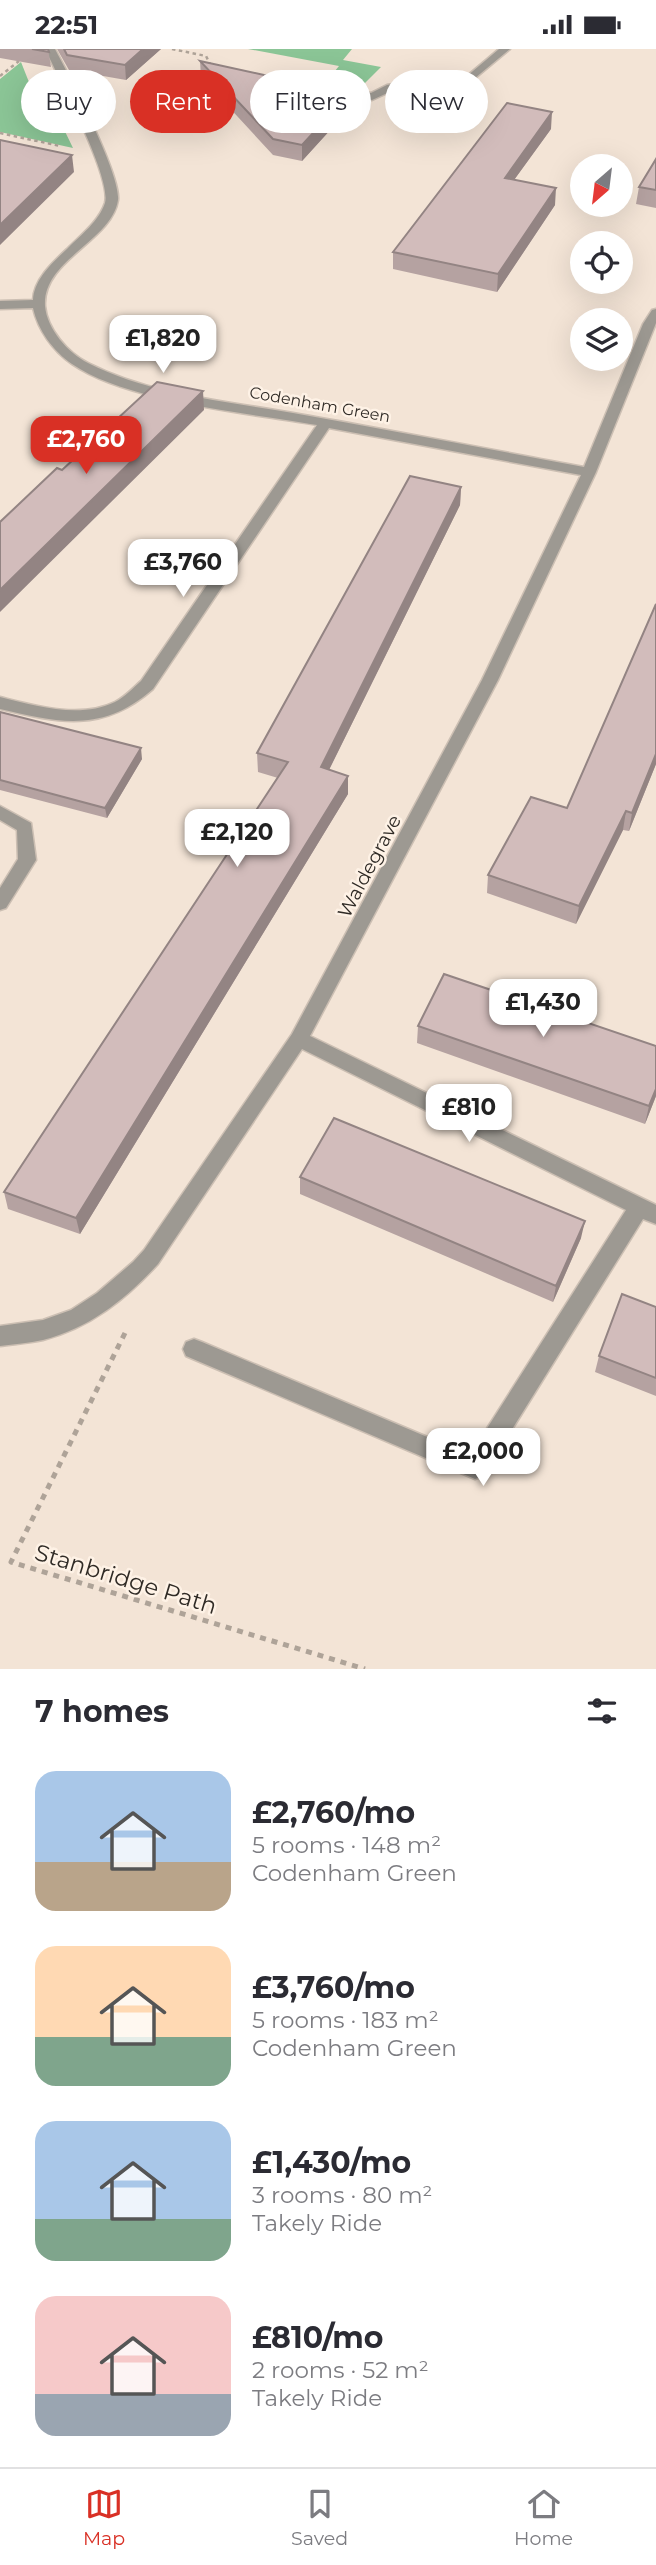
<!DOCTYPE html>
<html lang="en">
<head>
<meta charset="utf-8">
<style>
  :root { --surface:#fff; --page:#f2f2f3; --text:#2b2b33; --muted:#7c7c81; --line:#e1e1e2; --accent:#d93025 }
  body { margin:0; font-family:Montserrat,sans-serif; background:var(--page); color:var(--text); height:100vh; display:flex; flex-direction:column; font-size:26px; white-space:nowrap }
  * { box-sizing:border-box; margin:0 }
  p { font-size:23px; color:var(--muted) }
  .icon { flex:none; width:38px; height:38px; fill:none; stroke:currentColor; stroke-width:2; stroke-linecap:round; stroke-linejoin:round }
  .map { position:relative; height:1620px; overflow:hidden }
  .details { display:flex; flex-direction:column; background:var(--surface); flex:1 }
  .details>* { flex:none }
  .banner { position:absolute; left:21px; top:21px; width:614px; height:63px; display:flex; gap:14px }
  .needle { width:46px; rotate:208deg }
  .buttons { position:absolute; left:570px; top:105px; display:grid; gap:14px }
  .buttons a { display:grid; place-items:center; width:63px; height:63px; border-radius:50%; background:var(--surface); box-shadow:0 7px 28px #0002; font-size:35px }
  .price { position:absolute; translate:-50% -60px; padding:0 16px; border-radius:14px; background:#fff; color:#222; font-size:23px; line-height:46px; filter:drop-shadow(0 2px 4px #0008) }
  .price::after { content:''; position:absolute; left:50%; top:42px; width:21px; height:16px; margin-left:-10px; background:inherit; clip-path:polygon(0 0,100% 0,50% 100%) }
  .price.current { background:var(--accent); color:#fff }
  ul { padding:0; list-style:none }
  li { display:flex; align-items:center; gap:21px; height:175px; padding:0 35px }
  li span { display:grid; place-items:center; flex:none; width:196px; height:140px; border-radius:21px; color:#555 }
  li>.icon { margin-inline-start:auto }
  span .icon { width:84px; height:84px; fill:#fffc; stroke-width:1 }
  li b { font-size:30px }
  h2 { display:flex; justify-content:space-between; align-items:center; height:84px; padding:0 35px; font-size:30px }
  .tag { padding:0 24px; border-radius:32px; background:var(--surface); box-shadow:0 7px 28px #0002; font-size:24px; line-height:63px }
  .tag.current { background:var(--accent); color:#fff }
  .status { display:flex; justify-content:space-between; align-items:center; height:49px; padding:0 35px; background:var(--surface); direction:ltr }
  .status svg { height:19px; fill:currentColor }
  .dock { display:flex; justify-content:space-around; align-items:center; height:98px; border-top:2px solid var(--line); background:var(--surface); font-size:19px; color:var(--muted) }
  .dock a { display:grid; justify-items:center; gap:4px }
  .dock .current { color:var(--accent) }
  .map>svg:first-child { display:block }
  .green { fill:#8bc596 }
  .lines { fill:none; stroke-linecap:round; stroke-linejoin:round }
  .street-casing { stroke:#ccbfb3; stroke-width:3 }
  .path-far1 { stroke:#aea398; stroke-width:2.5; stroke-dasharray:3.5 3.5; stroke-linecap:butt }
  .path { stroke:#aea398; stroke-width:5; stroke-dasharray:6 6; stroke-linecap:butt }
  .street { fill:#9d9992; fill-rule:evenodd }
  .wall { fill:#b5a2a1 }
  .shaded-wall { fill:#938483 }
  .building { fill:#d2bcbb; stroke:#938483; stroke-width:2 }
  .labels { text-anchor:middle; stroke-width:5; stroke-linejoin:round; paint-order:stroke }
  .far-street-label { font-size:16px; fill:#302b26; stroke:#fef2e6 }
  .street-label { font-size:19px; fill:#302b26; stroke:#fef2e6 }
  .near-street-label { font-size:23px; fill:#302b26; stroke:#fef2e6 }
</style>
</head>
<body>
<div class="status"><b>22:51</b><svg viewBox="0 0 49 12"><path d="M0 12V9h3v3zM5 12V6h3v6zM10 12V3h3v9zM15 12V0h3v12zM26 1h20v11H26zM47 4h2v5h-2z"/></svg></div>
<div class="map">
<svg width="656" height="1620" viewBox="0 0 656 1620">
  <rect width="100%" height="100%" fill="#f3e4d6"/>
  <!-- green -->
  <path class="green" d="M 248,0 L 352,0 L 343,11 L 381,18 L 364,35 L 330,28 L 339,17 Z
    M 21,13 L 40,61 L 56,64 L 73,99 L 0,83 L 0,30 Z"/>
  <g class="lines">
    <defs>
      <path id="street" d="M 45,0 L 55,0 C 69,27 121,125 118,151 C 112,192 42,211 45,257 C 47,280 68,304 88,314 C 151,346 225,352 293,364 C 390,381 487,400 584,418 L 643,275 L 652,261 L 656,260 L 656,274 L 596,423 L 498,631 L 310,987 L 656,1156 L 656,1175 L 643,1170 L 483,1427 L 475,1430 L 186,1307 L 183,1300 L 186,1293 L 194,1290 L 202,1293 L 470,1406 L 626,1161 L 302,1000 L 158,1215 C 126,1250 90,1279 43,1291 C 29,1294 14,1295 0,1297 L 0,1277 L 43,1271 L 71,1261 L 97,1244 L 133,1213 L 144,1201 L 292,985 L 482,631 L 581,426 L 329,379 L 153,640 C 103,684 59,674 0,660 L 0,648 C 36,657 80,670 115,653 C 125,648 133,639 141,632 L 317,376 C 249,364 127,353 72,315 C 53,302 38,281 33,259 L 0,260 L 0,252 L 33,251 C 34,230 53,213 68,199 C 81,186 99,172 105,154 C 112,129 58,27 45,0 Z
        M 499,0 L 510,0 L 463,39 L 441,42 L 413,38 L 394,41 L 372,51 L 324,40 L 329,37 L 371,44 L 387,36 L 413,32 L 441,36 L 460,33 Z
        M 0,757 L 31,774 L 36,811 L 6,859 L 0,861 L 0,839 L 18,810 L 17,781 L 0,771 Z"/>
    </defs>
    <!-- street casing -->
    <use href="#street" class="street-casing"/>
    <!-- path-far1 -->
    <path class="path-far1" d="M 172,0 L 206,7 L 211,17
      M 0,27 L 19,12
      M 0,84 L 60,97"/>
    <!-- path -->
    <path class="path" d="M 125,1284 L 11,1513 L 365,1620"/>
    <!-- street -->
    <use href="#street" class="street"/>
  </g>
  <!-- wall -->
  <path class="wall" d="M 0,0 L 48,0 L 51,18 L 0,9 Z
    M 57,0 L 161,0 L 126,31 L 69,21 Z
    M 200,12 L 264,26 L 352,42 L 352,57 L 302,112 L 273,106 L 201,28 Z
    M 551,80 L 514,131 L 555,156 L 497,243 L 393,220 L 393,203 Z
    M 656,110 L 656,159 L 636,155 L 639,138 Z
    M 461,438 L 460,456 L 329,721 L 348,745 L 80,1185 L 8,1160 L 4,1143 L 278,729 L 258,723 L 257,704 Z
    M 656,555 L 656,715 L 629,782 L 623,781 L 576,875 L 487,844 L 488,826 L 567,759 Z
    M 0,663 L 142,710 L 107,769 L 0,741 Z
    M 418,977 L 656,997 L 656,1047 L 645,1075 L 417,994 Z
    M 300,1128 L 581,1189 L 553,1253 L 300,1145 Z
    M 656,1258 L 656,1347 L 595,1323 L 599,1307 Z"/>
  <!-- shaded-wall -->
  <path class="shaded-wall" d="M 143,0 L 161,0 L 126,31 L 125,16 Z
    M 352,42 L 352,57 L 302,112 L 302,96 Z
    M 552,63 L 551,80 L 503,146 L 505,129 Z
    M 72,106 L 74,123 L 0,196 L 0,176 Z
    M 556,139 L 555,156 L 497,243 L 498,225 Z
    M 203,342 L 204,361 L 0,563 L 0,541 Z
    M 461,438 L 460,456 L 321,737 L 321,718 Z
    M 141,699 L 142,710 L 107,769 L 105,759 Z
    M 656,705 L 656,715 L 629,782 L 632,764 Z
    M 348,727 L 348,745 L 80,1185 L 76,1169 Z
    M 626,762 L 623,781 L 576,875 L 579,857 Z
    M 656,1040 L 656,1047 L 645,1075 L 649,1057 Z
    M 585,1172 L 581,1189 L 553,1253 L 556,1237 Z"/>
  <!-- building -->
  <path class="building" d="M 32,0 L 48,0 L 49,3 Z
    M 64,0 L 143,0 L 125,16 L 67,6 Z
    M 200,12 L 264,26 L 352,42 L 302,96 L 273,90 Z
    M 507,54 L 552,63 L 505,129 L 556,139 L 498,225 L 393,203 Z
    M 0,91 L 72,106 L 0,176 Z
    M 656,110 L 656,141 L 639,138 Z
    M 157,333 L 203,342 L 0,541 L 0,473 L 57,419 L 62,421 Z
    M 410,427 L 461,438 L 321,718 L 348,727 L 76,1169 L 4,1143 L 288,713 L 257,704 Z
    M 656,555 L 656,705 L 632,764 L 626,762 L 579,857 L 488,826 L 531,748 L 567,759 Z
    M 0,663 L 141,699 L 105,759 L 0,731 Z
    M 444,925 L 656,997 L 656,1040 L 649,1057 L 418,977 Z
    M 334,1069 L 585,1172 L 556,1237 L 300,1128 Z
    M 622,1245 L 656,1258 L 656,1329 L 599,1307 Z"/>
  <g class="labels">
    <!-- far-street labels -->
    <g class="far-street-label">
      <text transform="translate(320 355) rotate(10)" y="6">Codenham Green</text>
    </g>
    <!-- street labels -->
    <g class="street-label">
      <text transform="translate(369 817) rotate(-62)" y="7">Waldegrave</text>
    </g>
    <!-- near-street labels -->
    <g class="near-street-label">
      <text transform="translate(126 1530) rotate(17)" y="8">Stanbridge Path</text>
    </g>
  </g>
</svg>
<div class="buttons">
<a><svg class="needle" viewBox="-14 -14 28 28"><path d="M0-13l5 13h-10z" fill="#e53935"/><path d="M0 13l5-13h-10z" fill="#7c7c81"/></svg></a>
<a><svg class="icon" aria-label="locate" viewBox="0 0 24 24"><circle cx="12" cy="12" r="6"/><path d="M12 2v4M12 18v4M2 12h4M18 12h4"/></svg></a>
<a><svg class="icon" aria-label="layers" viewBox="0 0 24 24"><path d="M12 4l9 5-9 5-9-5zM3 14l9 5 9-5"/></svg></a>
</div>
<b class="price" style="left:163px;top:326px">£1,820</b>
<b class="price current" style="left:86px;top:427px">£2,760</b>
<b class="price" style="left:183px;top:550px">£3,760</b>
<b class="price" style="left:237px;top:820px">£2,120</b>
<b class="price" style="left:543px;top:990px">£1,430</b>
<b class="price" style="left:469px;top:1095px">£810</b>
<b class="price" style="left:483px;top:1439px">£2,000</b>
<div class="banner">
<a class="tag">Buy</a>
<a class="tag current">Rent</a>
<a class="tag">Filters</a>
<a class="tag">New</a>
</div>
</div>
<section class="details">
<h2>7 homes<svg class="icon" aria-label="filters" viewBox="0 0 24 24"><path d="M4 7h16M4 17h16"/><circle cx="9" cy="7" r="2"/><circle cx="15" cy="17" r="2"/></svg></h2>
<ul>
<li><span style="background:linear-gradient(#a9c7e8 65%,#b9a48a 0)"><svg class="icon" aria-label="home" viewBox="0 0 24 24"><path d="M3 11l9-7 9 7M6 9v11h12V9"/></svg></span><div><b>£2,760/mo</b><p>5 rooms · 148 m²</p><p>Codenham Green</p></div></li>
<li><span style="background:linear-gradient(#ffd9b3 65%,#7fa58c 0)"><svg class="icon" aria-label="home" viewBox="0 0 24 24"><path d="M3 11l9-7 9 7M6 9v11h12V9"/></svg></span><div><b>£3,760/mo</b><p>5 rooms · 183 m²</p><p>Codenham Green</p></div></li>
<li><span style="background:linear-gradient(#a9c7e8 70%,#7fa58c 0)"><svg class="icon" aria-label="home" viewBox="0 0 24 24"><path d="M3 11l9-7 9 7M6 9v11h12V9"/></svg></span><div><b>£1,430/mo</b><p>3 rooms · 80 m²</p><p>Takely Ride</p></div></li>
<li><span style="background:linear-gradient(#f6c9c9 70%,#9aa5b1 0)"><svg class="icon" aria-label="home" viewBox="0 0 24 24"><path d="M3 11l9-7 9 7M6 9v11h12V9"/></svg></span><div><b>£810/mo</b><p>2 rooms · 52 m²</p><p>Takely Ride</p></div></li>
</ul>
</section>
<nav class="dock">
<a class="current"><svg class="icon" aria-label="map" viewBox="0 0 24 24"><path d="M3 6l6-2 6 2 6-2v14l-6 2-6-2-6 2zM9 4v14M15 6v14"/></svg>Map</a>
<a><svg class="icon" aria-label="saved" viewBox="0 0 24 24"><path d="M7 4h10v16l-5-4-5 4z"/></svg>Saved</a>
<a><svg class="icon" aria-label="home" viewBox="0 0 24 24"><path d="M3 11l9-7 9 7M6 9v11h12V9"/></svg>Home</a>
</nav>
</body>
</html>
